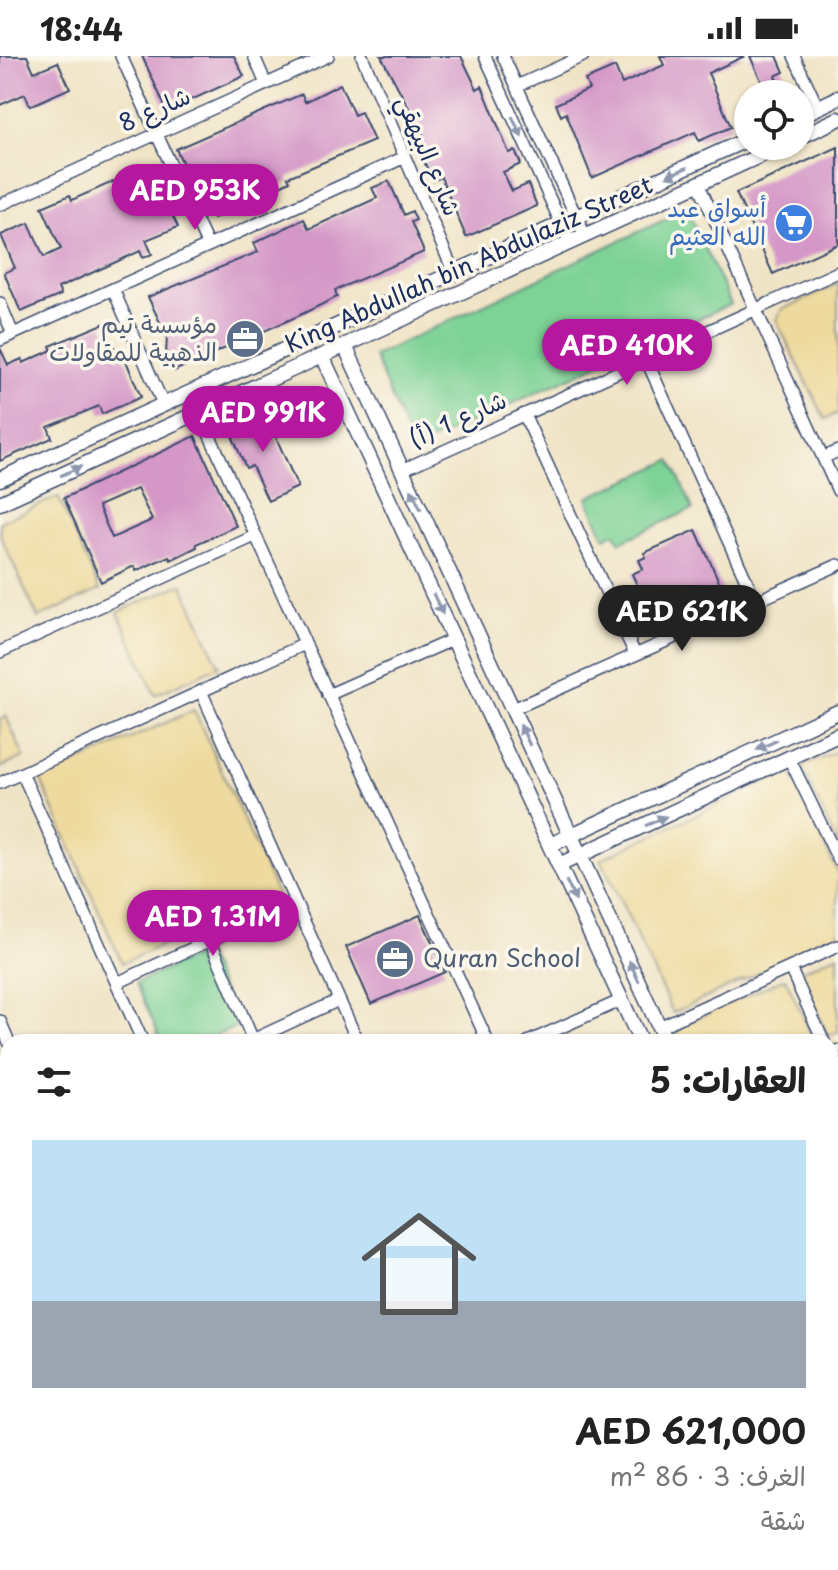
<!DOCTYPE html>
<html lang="ar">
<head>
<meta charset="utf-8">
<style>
  :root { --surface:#fff; --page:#f2f2f2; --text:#222; --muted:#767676; --line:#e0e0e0; --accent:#b5179e }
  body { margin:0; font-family:"Playpen Sans","Playpen Sans Arabic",sans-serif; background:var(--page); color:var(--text); direction:rtl; height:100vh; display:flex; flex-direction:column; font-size:30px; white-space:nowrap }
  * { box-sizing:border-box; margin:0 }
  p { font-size:26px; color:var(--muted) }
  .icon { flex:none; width:44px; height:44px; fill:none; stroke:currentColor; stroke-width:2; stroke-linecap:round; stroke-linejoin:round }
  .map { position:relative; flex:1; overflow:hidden; direction:ltr }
  .side { position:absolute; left:0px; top:978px; width:838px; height:536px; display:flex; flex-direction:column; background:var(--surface); border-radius:24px 24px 0 0; box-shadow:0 2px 6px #0004; direction:rtl }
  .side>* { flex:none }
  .buttons { position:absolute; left:734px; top:24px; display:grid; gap:16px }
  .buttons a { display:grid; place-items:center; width:80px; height:80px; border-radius:50%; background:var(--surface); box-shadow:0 2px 6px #0004; font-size:40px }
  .price { position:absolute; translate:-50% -68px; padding:0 18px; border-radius:28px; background:var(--accent); color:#fff; font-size:26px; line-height:52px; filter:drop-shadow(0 2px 4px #0008) }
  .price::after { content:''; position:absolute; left:50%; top:48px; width:24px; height:18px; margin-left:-12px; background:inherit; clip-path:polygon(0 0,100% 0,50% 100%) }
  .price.current { background:#222; color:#fff }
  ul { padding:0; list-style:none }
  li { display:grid; align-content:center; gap:16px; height:424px; padding:0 32px }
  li+li { border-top:2px solid var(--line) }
  li span { display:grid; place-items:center; height:248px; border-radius:0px; color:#555 }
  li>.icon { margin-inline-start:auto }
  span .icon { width:144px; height:144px; fill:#fffc; stroke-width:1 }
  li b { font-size:34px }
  h2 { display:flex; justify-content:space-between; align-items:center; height:96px; padding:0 32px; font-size:34px }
  .status { display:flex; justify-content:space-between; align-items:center; height:56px; padding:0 40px; background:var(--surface); direction:ltr }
  .status svg { height:22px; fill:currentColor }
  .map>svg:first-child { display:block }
  .green { fill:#7dd295; stroke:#4c807a; stroke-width:2 }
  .sand { fill:#eeda9e; stroke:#84847e; stroke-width:2 }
  .building { fill:#d497c7; fill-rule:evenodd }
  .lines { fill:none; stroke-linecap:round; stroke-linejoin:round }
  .street-casing { stroke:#3b4a6e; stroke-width:14 }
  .secondary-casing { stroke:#3b4a6e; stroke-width:17 }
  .street { stroke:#fff; stroke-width:11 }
  .secondary { stroke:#fff; stroke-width:14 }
  .oneway { fill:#8d97ae }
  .labels { text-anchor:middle; stroke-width:7; stroke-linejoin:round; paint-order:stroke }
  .street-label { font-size:24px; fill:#1b2f5e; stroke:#fbf7ec }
  .shop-label { font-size:24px; fill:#366cbe; stroke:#fbf7ec; text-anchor:end }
  .service-label { font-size:24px; fill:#4e5e75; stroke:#fbf7ec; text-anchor:end }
</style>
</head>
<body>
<div class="status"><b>18:44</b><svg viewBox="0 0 49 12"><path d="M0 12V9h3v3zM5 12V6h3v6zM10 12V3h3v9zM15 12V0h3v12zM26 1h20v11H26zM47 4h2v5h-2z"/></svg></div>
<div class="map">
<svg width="838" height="1514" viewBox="0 0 838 1514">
  <rect width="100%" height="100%" fill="#fbf7ec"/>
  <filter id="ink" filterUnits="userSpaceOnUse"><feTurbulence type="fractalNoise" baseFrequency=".0125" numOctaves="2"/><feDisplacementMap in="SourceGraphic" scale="16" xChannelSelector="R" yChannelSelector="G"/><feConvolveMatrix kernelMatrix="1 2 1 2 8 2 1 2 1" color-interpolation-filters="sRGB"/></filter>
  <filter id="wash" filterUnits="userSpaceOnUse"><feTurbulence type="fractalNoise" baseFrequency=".006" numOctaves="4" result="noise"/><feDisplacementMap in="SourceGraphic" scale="32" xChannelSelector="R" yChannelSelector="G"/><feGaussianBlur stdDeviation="1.8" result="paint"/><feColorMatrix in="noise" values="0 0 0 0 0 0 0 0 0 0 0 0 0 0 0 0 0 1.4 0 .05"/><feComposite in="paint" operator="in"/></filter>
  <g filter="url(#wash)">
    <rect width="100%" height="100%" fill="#f0e4c6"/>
    <!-- green -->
    <path class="green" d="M 687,153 L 731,248 L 413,393 L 374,300 Z
      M 671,404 L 693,453 L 620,486 L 615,477 L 605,482 L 587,442 Z
      M 205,896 L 238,970 C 208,984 193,986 162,986 L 136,927 Z
      M 305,1506 L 402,1506 L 384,1514 L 308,1514 Z"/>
    <!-- sand -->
    <path class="sand" d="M 838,228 L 838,357 L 825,363 L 776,264 L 781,254 Z
      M 58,441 L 100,534 L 38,562 L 0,479 L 0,466 Z
      M 182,528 L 219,610 L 155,639 L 118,556 Z
      M 194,654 L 277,838 L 122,907 L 40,723 Z
      M 6,660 L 24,701 L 0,712 L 0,663 Z
      M 838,695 L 838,790 L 802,711 Z
      M 790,715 L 838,818 L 838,880 L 673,957 L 601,803 Z
      M 838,898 L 838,976 L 828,980 L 799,916 Z
      M 785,922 L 815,986 L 682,986 L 675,972 Z
      M 0,1098 L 8,1115 L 8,1260 L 0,1242 Z
      M 140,1506 L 235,1506 L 239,1514 L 125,1514 Z"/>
    <g id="blocks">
      <!-- building -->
      <path class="building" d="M 0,0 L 27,0 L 34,16 L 58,6 L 70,32 L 30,50 L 25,38 L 0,49 Z
        M 142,0 L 234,0 L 244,20 L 167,55 Z
        M 381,0 L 461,0 L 477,33 L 482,30 L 509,97 L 515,95 L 521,108 L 503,116 L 512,135 L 528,128 L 537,150 L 466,181 L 441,121 L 433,125 L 414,84 L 424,80 Z
        M 660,0 L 745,0 L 708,17 L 731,71 L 699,85 L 695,76 L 592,122 L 566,57 L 561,60 L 556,48 L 589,33 L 585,24 L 615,11 L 622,28 L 664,9 Z
        M 750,0 L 777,0 L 784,16 L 775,20 L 783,38 L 767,38 Z
        M 340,28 L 354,59 L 361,56 L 374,85 L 288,121 L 290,125 L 213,163 L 195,123 L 191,125 L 176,93 L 302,38 L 305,46 Z
        M 838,91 L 838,188 L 773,218 L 736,137 Z
        M 149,110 L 178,171 L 146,184 L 152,198 L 143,202 L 140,195 L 105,211 L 58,232 L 61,239 L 21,256 L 4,217 L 15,212 L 1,179 L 29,167 L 44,201 L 61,193 L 42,151 L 70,139 L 72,144 Z
        M 389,125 L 404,159 L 412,155 L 416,164 L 411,166 L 424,196 L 335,234 L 337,241 L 298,260 L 174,315 L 166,298 L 167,281 L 148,241 L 258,196 L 254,187 L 304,163 L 309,173 L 377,142 L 372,132 Z
        M 103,268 L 119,302 L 124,300 L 141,341 L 102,358 L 99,350 L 48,371 L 52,382 L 0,405 L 0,292 L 8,309 L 22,303 L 23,307 L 52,294 L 50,290 Z
        M 263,352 L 298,431 L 268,445 L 252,410 L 246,412 L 227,368 Z
        M 195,380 L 236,470 L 196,488 L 197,491 L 171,504 L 169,500 L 136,515 L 134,510 L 101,526 L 64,442 ZM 137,433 L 152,464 L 112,482 L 98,450 Z
        M 696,474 L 725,539 L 680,559 L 676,549 L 651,560 L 632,518 L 643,513 L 639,504 L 646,501 L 644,497 Z
        M 420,859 L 445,916 L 371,948 L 346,891 Z"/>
    </g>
  </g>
  <g filter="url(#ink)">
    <use href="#blocks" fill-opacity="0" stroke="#3b4a6e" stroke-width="2"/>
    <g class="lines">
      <defs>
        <path id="street" d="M 121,0 L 208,190
          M 254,0 L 266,28
          M 362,0 L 454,217
          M 485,0 L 570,187
          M 503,0 L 585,180
          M 794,0 L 818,52
          M 517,30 L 583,0
          M 699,129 L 838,435
          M 0,149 L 328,0
          M 113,233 L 163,348
          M 0,247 L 13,278
          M 0,284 L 405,101
          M 646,303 L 756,546
          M 199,356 L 488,986
          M 524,358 L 635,598
          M 823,402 L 838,395
          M 402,414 L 838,216
          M 0,596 L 255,480
          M 201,635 L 358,986
          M 328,639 L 454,583
          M 513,653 L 838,509
          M 790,704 L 838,803
          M 22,717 L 143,986
          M 0,727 L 305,588
          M 210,884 L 253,984
          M 790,912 L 824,986
          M 117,927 L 295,845
          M 0,965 L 9,986
          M 659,971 L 838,890
          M 248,986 L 339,944
          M 528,986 L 622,944
          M 830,1177 L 838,1173
          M 830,1318 L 838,1314
          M 830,1370 L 838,1388
          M 251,1506 L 254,1514
          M 478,1506 L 481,1514
          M 618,1506 L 622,1514
          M 764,1506 L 768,1514
          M 0,1508 L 8,1505
          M 420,1514 L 438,1506"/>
        <path id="secondary" d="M 800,60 L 838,42
          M 800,81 L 838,63
          M 345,290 L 666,986
          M 322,300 L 641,986
          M 0,423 L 748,83
          M 0,447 L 781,90
          M 550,789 L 838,656
          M 559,809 L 838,679
          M 830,999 L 838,996
          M 830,1024 L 838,1021
          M 0,1292 L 8,1310
          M 0,1351 L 8,1368
          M 71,1506 L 75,1514
          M 97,1506 L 101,1514"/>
      </defs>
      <!-- street casing -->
      <use href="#street" class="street-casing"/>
      <!-- secondary casing -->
      <use href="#secondary" class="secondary-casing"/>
      <!-- street -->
      <use href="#street" class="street"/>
      <!-- secondary -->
      <use href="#secondary" class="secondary"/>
    </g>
    <!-- one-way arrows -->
    <defs><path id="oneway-solid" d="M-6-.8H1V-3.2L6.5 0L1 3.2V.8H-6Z" transform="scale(2)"/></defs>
    <g class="oneway">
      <use href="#oneway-solid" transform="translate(517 71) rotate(65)"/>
      <use href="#oneway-solid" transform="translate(677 116) rotate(156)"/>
      <use href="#oneway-solid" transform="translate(71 415) rotate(-25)"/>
      <use href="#oneway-solid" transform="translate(416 443) rotate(-115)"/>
      <use href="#oneway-solid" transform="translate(438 548) rotate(65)"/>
      <use href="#oneway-solid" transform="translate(525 679) rotate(-115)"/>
      <use href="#oneway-solid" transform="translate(767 689) rotate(155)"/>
      <use href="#oneway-solid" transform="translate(656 765) rotate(-24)"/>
      <use href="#oneway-solid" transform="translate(571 835) rotate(65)"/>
      <use href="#oneway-solid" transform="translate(634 915) rotate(-115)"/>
    </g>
  </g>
  <!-- icons -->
  <defs>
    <symbol id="supermarket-disc" viewBox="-11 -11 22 22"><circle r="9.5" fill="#3f7fe0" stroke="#fbf7ec"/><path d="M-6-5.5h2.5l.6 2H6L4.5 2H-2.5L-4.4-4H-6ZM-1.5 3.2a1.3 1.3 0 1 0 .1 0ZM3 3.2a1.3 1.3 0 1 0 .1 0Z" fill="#fff"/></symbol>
    <symbol id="office-disc" viewBox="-11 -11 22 22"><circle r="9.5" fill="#5c6f8a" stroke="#fbf7ec"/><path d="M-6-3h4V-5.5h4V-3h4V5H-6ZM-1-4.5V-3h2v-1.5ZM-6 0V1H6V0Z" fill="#fff"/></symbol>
  </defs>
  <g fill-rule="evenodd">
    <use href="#supermarket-disc" x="772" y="145" width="44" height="44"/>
    <use href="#office-disc" x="223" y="261" width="44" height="44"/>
    <use href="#office-disc" x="373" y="881" width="44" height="44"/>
  </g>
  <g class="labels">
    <!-- street labels -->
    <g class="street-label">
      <text transform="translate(155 54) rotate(-24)" y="8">شارع 8</text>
      <text transform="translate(428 100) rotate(67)" y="8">شارع البيهقي</text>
      <text transform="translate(469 209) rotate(-24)" y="8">King Abdullah bin Abdulaziz Street</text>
      <text transform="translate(458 364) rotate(-24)" y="8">شارع 1 (أ)</text>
    </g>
    <!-- shop labels -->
    <g class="shop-label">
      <text x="766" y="161">أسواق عبد<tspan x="766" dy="28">الله العثيم</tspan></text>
    </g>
    <!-- service labels -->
    <g class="service-label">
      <text x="217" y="277">مؤسسة تيم<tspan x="217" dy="28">الذهبية للمقاولات</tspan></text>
      <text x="423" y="911" text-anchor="start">Quran School</text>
    </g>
  </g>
</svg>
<div class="buttons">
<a><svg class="icon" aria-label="locate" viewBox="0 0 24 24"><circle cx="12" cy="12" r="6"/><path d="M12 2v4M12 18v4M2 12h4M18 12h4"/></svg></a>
</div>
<b class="price" style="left:195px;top:176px">AED 953K</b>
<b class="price" style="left:627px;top:331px">AED 410K</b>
<b class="price" style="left:263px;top:398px">AED 991K</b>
<b class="price current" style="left:682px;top:597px">AED 621K</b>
<b class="price" style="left:213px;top:902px">AED 1.31M</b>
<section class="side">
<h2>العقارات: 5<svg class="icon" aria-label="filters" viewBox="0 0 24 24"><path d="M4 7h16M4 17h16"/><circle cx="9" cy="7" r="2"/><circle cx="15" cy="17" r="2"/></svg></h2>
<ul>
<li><span style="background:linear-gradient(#bfe0f5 65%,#9aa5b1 0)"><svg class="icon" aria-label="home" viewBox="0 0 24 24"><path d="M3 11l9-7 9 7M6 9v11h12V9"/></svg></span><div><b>AED 621,000</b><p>الغرف: 3 · 86 m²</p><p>شقة</p></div></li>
</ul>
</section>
</div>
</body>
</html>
